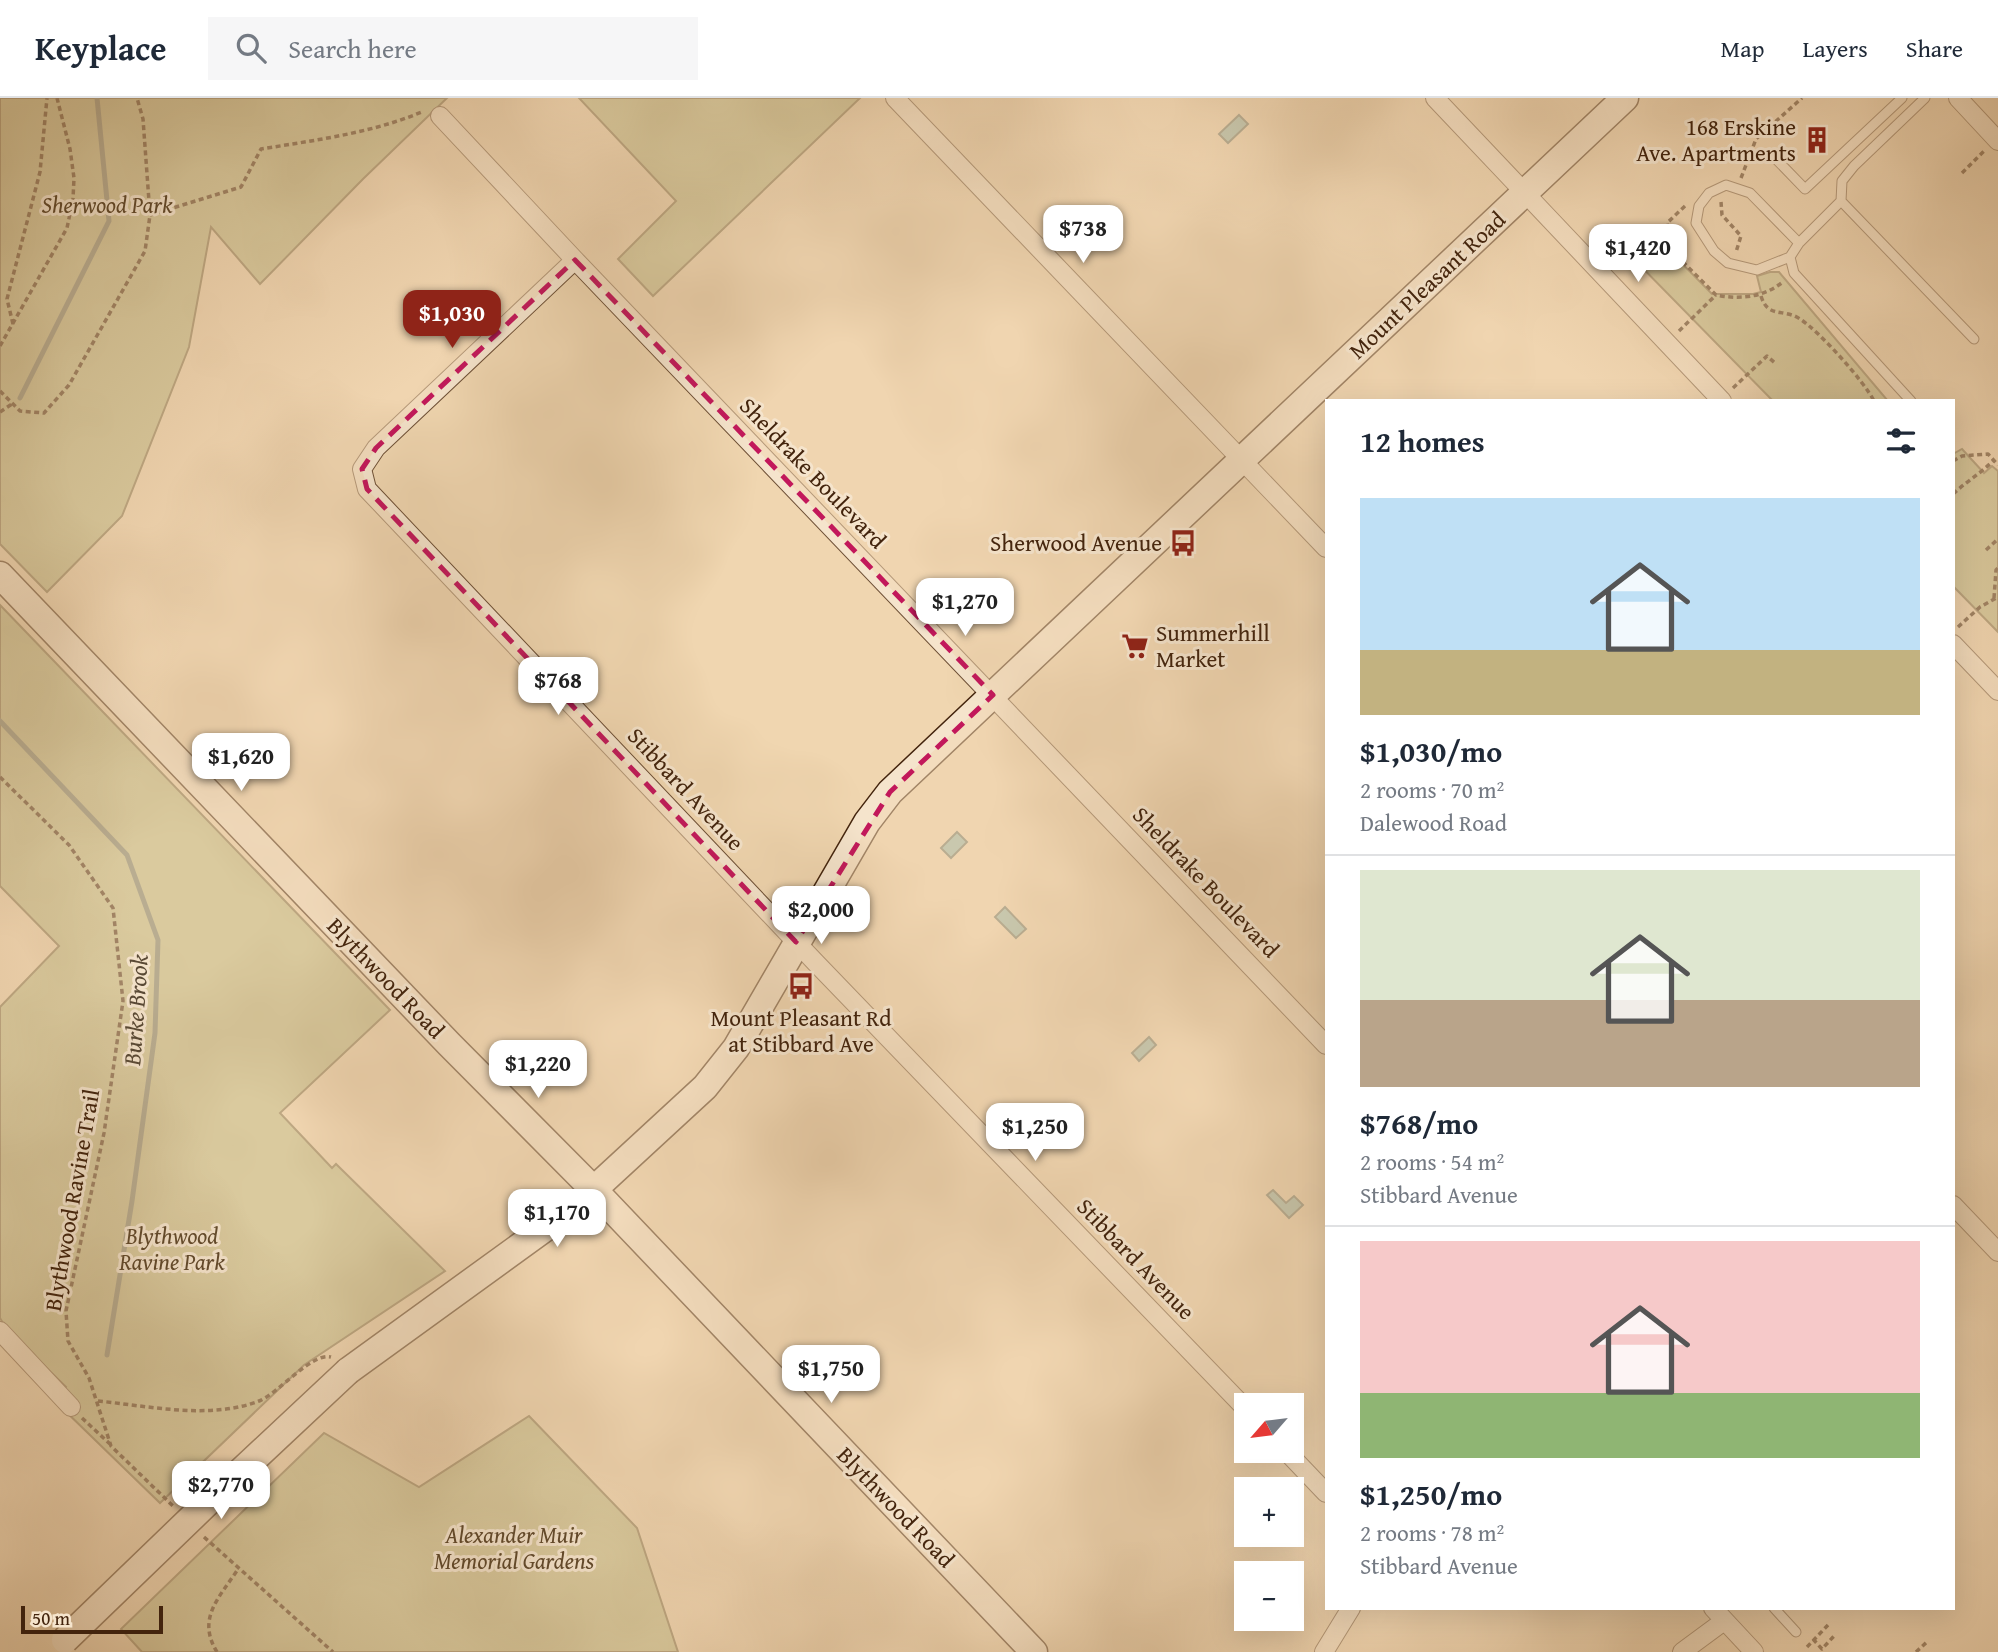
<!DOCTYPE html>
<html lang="en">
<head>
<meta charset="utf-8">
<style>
  :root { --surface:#fff; --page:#f6f6f7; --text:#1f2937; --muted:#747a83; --line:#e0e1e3; --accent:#8f2418 }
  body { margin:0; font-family:"Gentium Book Plus",serif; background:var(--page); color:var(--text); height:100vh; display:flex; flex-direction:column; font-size:26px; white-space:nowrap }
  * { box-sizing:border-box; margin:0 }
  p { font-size:23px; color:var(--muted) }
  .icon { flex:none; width:38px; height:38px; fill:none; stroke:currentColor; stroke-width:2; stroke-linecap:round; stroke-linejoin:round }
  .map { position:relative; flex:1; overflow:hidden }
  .details { position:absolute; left:1325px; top:301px; width:630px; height:1211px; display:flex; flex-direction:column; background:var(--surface); border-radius:0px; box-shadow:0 7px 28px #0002 }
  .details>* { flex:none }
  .needle { width:46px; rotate:242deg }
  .tools { position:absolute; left:1234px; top:1295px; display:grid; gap:14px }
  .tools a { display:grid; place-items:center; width:70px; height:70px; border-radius:0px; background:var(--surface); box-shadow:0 7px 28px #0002; font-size:35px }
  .scale { position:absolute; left:21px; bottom:18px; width:142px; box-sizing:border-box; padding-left:7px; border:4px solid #43240d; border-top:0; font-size:19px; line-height:24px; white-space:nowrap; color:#43240d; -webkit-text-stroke:5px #f5e4cc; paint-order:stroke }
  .price { position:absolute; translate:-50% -60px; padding:0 16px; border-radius:14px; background:#fff; color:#222; font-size:23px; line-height:46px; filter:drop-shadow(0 2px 4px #0008) }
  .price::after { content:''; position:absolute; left:50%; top:42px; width:21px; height:16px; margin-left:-10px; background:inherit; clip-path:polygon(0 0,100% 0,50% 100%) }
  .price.active { background:var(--accent); color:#fff }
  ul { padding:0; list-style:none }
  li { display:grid; align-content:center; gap:14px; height:371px; padding:0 35px }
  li+li { border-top:2px solid var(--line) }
  li span { display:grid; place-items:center; height:217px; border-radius:0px; color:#555 }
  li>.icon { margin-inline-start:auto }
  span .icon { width:126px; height:126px; fill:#fffc; stroke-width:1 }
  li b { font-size:30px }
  h2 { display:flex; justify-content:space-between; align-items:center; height:84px; padding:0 35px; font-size:30px }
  header { display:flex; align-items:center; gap:42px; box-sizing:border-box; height:98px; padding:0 35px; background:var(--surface); border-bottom:2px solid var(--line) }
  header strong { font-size:33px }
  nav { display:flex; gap:38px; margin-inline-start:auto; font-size:24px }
  .search { width:490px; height:63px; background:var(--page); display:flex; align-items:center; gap:18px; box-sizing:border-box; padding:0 24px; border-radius:0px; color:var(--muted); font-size:26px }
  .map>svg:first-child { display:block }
  .green { fill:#bebc88; stroke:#80704a; stroke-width:2 }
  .water { fill:#9ab9ac; stroke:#777d6c; stroke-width:2 }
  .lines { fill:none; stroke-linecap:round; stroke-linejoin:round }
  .stream { stroke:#777d6c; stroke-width:5 }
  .lane-casing { stroke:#6e5036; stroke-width:11 }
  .street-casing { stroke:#6e5036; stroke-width:20 }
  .secondary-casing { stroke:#43240d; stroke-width:29 }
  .path { stroke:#43240d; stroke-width:3.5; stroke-dasharray:5 3.5; stroke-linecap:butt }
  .lane { stroke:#f5e4cc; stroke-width:9 }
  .street { stroke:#f5e4cc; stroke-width:18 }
  .secondary { stroke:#f5e4cc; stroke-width:26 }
  .secondary-bridge-casing { stroke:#43240d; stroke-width:29; stroke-linecap:butt }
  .secondary-bridge { stroke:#f5e4cc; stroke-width:26 }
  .marked { fill:none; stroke:#c2185b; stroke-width:5; stroke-dasharray:14 9; stroke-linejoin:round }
  .labels { text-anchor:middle; stroke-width:6; stroke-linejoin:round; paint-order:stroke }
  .poi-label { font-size:23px; fill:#43240d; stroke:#f5e4cc; text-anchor:end }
  .park-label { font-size:23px; font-style:italic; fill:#624a2c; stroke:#f5e4cc }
  .street-label { font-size:23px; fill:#43240d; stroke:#f5e4cc }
  .water-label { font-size:24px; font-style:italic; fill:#594935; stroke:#f5e4cc }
</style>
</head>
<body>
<header>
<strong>Keyplace</strong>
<div class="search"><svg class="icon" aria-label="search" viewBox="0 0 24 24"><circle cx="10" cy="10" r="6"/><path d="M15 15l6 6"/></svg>Search here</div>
<nav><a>Map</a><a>Layers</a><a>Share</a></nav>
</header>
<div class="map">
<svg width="1998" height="1554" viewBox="0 0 1998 1554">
  <rect width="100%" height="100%" fill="#f0d6b0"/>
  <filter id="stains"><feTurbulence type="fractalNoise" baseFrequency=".00286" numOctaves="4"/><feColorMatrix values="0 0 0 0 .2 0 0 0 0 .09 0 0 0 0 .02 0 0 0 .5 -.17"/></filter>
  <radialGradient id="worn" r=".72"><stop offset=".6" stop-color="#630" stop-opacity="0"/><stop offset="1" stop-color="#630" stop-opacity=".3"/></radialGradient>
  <!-- green -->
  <path class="green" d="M 0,0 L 447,0 L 363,81 L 260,186 L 211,129 L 189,249 L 122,418 L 47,494 L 0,446 Z
    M 579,0 L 860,0 L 653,198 L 618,161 L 676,103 Z
    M 1647,130 L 1712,196 L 1753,196 L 1761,194 L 1757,178 L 1770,174 L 1779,174 L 1888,303 L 1773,303 L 1622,149 Z
    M 1962,351 L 1984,375 L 1992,368 L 1998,373 L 1998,534 L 1953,488 L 1953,356 Z
    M 0,507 L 390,912 L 280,1015 L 332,1070 L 336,1066 L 445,1173 L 304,1267 L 160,1405 L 56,1304 L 66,1289 L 7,1232 L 0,1220 L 0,909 L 59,848 L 0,788 Z
    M 529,1318 L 637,1430 L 678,1554 L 142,1554 L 121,1531 L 324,1335 L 419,1389 Z"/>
  <!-- water -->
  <path class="water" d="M 1239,17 L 1248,26 L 1228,45 L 1219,36 Z
    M 957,734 L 967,744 L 951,760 L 941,750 Z
    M 1005,809 L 1026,831 L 1016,840 L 995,819 Z
    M 1149,939 L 1156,947 L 1139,963 L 1132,955 Z
    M 1273,1092 L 1286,1105 L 1294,1098 L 1303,1107 L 1289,1120 L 1267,1097 Z"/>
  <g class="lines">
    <!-- stream -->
    <path class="stream" d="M 20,300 L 109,123 L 97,0
      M 0,623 L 127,757 L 158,842 L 155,935 L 132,1103 L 107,1257"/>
    <defs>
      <path id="lane" d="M 1773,58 L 1805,91 L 1902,0
        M 1841,103 L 1974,241
        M 1790,159 L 1757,172 L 1728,165 L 1714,153 L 1696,125 L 1699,108 L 1709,95 L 1726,87 L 1750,95 L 1799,145
        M 1911,303 L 1794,175 L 1790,159 L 1799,145 L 1841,103 L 1842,83 L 1854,68 L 1925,0
        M 1774,1510 L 1796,1534"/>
      <path id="street" d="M 895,0 L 1326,450
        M 1435,0 L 1722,303
        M 1958,0 L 1998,43
        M 440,18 L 575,162 L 1326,947
        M 575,162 L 376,350 L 362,371 L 367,391 L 816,865 L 1246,1311
        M 1953,546 L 1998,593
        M 1953,1107 L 1998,1154
        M 0,1233 L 71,1309
        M 1286,1353 L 1326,1395
        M 1713,1510 L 1754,1554
        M 1324,1554 L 1351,1510
        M 1682,1554 L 1724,1523"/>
      <path id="secondary" d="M 0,477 L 449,946 L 594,1092 L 1034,1554
        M 348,1273 L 577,1107 L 705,989 L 736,950 L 867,724 L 890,694 L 1625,0"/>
    </defs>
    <!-- lane casing -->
    <use href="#lane" class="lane-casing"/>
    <!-- street casing -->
    <use href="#street" class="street-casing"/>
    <!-- secondary casing -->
    <use href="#secondary" class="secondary-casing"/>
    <!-- path -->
    <path class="path" d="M 1962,75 L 1985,52
      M 1741,80 L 1756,41 L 1802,0
      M 1721,104 L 1722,117 L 1741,138 L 1736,154
      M 1685,108 L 1667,125 L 1671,149 L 1675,156 L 1716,197 C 1741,202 1765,199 1784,183
      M 150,117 L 241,89 L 261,51 C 316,42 373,35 424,13
      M 1761,198 C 1768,221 1784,210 1800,221 C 1819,233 1864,283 1874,303
      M 13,226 L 7,201 L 40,74 L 47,0
      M 1679,233 L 1716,197
      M 0,248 L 67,130 L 73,101 L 74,80 L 70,51 L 57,0
      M 1733,290 L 1767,258 L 1775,265
      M 0,293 L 20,313 L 44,315 L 69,287 L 145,153 L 150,117 L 143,21 L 137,0
      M 0,314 L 12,306
      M 1953,363 L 1962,358 L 1988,356 L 1998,367
      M 1953,396 C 1967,383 1980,376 1994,362
      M 1986,452 L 1998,441
      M 1994,500 L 1996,472 L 1998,470
      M 1958,529 L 1980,509 L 1998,499
      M 0,679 L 69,747 L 113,810 L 123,903 L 104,1035 L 66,1213 L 68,1243 L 89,1280 L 111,1348 L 174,1409
      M 98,1303 C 149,1308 210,1322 259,1303 C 279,1295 312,1254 331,1259
      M 82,1320 L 110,1346
      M 204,1439 L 333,1554
      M 1813,1541 L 1822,1551 L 1834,1538
      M 1807,1549 L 1828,1527
      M 217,1554 C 196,1520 220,1499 238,1471
      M 1916,1554 L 1928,1543"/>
    <!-- lane -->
    <use href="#lane" class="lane"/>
    <!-- street -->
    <use href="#street" class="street"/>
    <!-- secondary -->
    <use href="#secondary" class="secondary"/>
    <defs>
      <path id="secondary-bridge" d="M 65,1542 L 206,1406 L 348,1273"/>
    </defs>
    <!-- secondary-bridge casing -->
    <use href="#secondary-bridge" class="secondary-bridge-casing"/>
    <!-- secondary-bridge -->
    <use href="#secondary-bridge" class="secondary-bridge"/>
  </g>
  <!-- marked area -->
  <path d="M0 0H1998V1554H0ZM 575,162 L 993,597 L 890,694 L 796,844 L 367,391 L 362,371 L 376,350 Z" fill="#f0d6b0" fill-opacity=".55" fill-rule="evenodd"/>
  <path class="marked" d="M 575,162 L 993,597 L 890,694 L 796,844 L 367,391 L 362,371 L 376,350 Z"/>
  <!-- icons -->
  <defs>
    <symbol id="building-bare" viewBox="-9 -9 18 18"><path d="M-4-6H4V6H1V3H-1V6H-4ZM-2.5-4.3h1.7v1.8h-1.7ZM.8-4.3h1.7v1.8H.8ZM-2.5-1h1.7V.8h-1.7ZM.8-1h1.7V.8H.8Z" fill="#8f2418" stroke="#f5e4cc" stroke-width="2.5" paint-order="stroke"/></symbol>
    <symbol id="bus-bare" viewBox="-9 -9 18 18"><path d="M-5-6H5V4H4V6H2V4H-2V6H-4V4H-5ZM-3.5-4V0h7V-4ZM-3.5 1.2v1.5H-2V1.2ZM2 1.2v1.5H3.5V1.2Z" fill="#8f2418" stroke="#f5e4cc" stroke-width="2.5" paint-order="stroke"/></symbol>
    <symbol id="supermarket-bare" viewBox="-9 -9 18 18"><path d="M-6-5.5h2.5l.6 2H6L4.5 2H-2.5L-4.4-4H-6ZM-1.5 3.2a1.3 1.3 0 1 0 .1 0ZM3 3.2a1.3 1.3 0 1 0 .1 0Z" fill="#8f2418" stroke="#f5e4cc" stroke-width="2.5" paint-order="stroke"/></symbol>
  </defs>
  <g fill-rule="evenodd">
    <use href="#building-bare" x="1798" y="23" width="38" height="38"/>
    <use href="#bus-bare" x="1164" y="426" width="38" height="38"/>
    <use href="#supermarket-bare" x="1116" y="529" width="38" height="38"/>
    <use href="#bus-bare" x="782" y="869" width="38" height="38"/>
  </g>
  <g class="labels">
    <!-- poi labels -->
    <g class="poi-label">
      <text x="1796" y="37">168 Erskine<tspan x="1796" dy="26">Ave. Apartments</tspan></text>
      <text x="1162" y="453">Sherwood Avenue</text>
      <text x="1156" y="543" text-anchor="start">Summerhill<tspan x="1156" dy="26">Market</tspan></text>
      <text x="801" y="928" text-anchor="middle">Mount Pleasant Rd<tspan x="801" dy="26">at Stibbard Ave</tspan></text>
    </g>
    <!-- park labels -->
    <g class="park-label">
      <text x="107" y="115">Sherwood Park</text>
      <text x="172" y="1146">Blythwood<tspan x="172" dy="26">Ravine Park</tspan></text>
      <text x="514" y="1445">Alexander Muir<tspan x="514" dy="26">Memorial Gardens</tspan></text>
    </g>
    <!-- street labels -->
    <g class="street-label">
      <text transform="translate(1427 187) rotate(-43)" y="8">Mount Pleasant Road</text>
      <text transform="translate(813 375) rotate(46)" y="8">Sheldrake Boulevard</text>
      <text transform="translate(686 691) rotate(47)" y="8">Stibbard Avenue</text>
      <text transform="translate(1206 784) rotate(46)" y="8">Sheldrake Boulevard</text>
      <text transform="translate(386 880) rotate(46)" y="8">Blythwood Road</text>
      <text transform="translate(72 1102) rotate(-80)" y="8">Blythwood Ravine Trail</text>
      <text transform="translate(1136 1161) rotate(46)" y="8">Stibbard Avenue</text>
      <text transform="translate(896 1409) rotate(46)" y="8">Blythwood Road</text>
    </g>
    <!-- water labels -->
    <g class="water-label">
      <text transform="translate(136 912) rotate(-86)" y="8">Burke Brook</text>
    </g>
  </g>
  <rect width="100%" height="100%" filter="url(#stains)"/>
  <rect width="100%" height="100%" fill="url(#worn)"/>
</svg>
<div class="tools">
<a><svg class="needle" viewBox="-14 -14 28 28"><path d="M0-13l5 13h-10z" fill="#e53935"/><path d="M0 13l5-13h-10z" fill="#747a83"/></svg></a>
<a>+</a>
<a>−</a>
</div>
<div class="scale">50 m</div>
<b class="price" style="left:1083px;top:167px">$738</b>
<b class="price" style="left:1638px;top:186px">$1,420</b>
<b class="price active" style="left:452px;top:252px">$1,030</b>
<b class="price" style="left:965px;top:540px">$1,270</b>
<b class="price" style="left:558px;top:619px">$768</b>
<b class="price" style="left:241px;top:695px">$1,620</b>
<b class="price" style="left:821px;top:848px">$2,000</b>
<b class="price" style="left:538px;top:1002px">$1,220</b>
<b class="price" style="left:1035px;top:1065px">$1,250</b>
<b class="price" style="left:557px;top:1151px">$1,170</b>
<b class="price" style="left:831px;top:1307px">$1,750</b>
<b class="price" style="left:221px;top:1423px">$2,770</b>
<section class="details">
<h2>12 homes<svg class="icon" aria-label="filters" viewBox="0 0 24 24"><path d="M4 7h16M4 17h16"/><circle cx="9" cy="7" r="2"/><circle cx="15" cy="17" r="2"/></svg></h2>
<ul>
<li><span style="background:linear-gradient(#bfe0f5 70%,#c2b280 0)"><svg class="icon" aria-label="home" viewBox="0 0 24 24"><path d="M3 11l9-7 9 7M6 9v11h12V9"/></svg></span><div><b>$1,030/mo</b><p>2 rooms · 70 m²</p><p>Dalewood Road</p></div></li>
<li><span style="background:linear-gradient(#dfe7d0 60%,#b9a48a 0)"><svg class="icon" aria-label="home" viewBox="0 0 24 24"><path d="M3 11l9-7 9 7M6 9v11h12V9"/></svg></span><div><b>$768/mo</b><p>2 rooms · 54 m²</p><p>Stibbard Avenue</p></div></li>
<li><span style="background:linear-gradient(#f6c9c9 70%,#8fb573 0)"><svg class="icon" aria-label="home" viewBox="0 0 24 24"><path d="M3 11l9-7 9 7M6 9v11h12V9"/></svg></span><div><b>$1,250/mo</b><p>2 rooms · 78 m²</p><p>Stibbard Avenue</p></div></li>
</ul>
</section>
</div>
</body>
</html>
